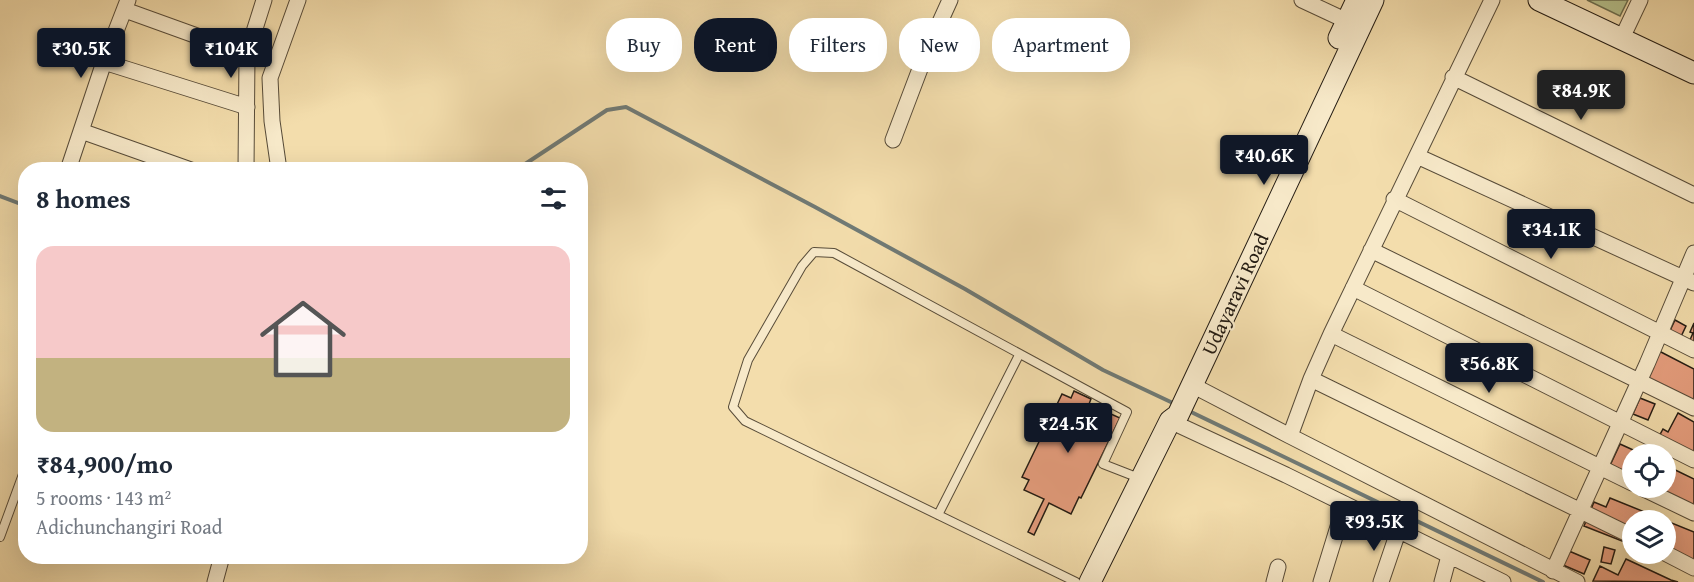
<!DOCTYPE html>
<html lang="en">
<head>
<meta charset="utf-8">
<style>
  :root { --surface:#fff; --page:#f6f6f7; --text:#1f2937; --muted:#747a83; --accent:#111827 }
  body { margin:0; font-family:"Gentium Book Plus",serif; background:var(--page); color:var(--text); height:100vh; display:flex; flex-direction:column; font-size:22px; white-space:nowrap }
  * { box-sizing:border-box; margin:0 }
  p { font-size:20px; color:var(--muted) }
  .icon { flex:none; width:33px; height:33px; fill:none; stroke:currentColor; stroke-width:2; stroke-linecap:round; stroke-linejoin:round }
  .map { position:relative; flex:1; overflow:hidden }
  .side { position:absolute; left:18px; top:162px; width:570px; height:402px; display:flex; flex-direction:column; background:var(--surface); border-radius:24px; box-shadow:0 6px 24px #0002 }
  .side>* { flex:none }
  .top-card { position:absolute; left:606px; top:18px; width:570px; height:54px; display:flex; gap:12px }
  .buttons { position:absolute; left:1622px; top:444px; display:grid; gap:12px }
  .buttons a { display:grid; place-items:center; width:54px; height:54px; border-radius:50%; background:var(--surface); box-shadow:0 6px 24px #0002; font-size:30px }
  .price { position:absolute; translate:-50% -51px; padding:0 14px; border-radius:6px; background:var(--accent); color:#fff; font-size:20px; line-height:39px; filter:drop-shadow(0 2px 3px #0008) }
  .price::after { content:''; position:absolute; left:50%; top:36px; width:18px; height:14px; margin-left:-9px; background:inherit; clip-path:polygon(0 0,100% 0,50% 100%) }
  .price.active { background:#222; color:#fff }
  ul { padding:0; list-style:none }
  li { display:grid; align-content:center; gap:12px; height:318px; padding:0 18px }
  li span { display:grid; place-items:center; height:186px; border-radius:18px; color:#555 }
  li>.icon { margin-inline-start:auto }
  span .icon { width:108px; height:108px; fill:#fffc; stroke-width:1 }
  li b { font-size:26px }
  h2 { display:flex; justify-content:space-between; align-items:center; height:72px; padding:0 18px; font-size:26px }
  .chip { padding:0 21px; border-radius:24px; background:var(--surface); box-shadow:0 6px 24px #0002; font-size:21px; line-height:54px }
  .chip.active { background:var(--accent); color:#fff }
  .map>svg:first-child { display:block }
  .green { fill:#b6c28d; stroke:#6d6f50; stroke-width:1.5 }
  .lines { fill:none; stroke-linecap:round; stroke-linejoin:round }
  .stream { stroke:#707a75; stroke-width:4 }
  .building { fill:#e59d7d; stroke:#241c13; stroke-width:1.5 }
  .lane-casing { stroke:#584c39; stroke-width:10 }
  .street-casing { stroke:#584c39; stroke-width:17 }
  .secondary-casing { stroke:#241c13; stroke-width:23 }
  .lane { stroke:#f7e9c9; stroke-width:8 }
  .street { stroke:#f7e9c9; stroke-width:15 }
  .secondary { stroke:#f7e9c9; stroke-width:21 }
  .labels { text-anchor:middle; stroke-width:4.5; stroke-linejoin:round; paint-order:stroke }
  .street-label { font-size:20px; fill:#241c13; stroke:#f7e9c9 }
</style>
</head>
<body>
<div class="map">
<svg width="1694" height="582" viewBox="0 0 1694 582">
  <rect width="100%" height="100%" fill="#f3ddac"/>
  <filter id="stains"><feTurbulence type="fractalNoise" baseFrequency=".00333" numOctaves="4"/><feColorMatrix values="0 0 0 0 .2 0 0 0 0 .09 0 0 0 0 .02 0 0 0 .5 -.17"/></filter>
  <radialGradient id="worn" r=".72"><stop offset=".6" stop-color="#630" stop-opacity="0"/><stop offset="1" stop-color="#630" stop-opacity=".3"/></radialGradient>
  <!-- green -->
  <path class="green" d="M 1587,0 L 1628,0 L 1620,16 Z"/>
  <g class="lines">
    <!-- stream -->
    <path class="stream" d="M 516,170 L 607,110 L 626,107 L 815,207 L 965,289 L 1103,370 L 1175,404
      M 0,196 L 26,206
      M 1187,410 L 1543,582"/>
  </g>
  <!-- building -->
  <path class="building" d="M 1675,320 L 1686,326 L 1677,345 L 1666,339 Z
    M 1694,323 L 1694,352 L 1686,349 L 1693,333 L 1690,332 Z
    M 1659,351 L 1694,369 L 1694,410 L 1642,384 Z
    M 1074,391 L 1091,399 L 1089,404 L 1120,418 L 1081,498 L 1079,497 L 1071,514 L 1049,503 L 1034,535 L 1028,532 L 1044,499 L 1024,490 L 1029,480 L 1022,477 L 1062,394 L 1071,398 Z
    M 1640,398 L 1655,404 L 1648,420 L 1633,414 Z
    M 1678,413 L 1694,422 L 1694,463 L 1656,442 L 1663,429 L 1668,432 Z
    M 1620,444 L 1642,454 L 1632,454 L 1632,486 L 1606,474 Z
    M 1665,465 L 1694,479 L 1694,516 L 1634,488 L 1665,488 Z
    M 1610,498 L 1694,532 L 1694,573 L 1683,566 L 1653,554 L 1665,554 L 1665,520 L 1632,520 L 1632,545 L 1584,526 L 1594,502 L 1606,507 Z
    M 1604,547 L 1615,550 L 1611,564 L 1601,562 Z
    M 1569,551 L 1590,560 L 1584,574 L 1563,565 Z
    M 1626,559 L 1671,580 L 1678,582 L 1593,581 L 1600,566 L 1618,575 Z"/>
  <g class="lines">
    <defs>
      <path id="lane" d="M 938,515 L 1019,355
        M 0,537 L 26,466
        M 1076,582 L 745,421 L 733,407 L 748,360 L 802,266 L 814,252 L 834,253 L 1127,412 L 1103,464 L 1139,478"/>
      <path id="street" d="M 1302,0 L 1347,21
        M 125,10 L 247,54
        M 1622,38 L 1640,0
        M 104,62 L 247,107
        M 1453,77 L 1694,195
        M 81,131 L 191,170
        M 893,140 L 926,53 L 950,0
        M 1417,156 L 1694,283
        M 68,170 L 104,62 L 128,0
        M 246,170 L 247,54 L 264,0
        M 279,170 L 272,121 L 270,78 L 298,0
        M 1394,199 L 1694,350
        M 1371,250 L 1694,408
        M 1353,288 L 1694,460
        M 1331,334 L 1632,483
        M 1311,379 L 1632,536
        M 1192,385 L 1290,436 L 1311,379 L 1331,334 L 1492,0
        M 1170,421 L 1286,475 L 1503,582
        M 1290,436 L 1577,582
        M 1642,488 L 1694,513
        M 1665,553 L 1694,568
        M 1553,571 L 1647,364 L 1694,253
        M 215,582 L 222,556
        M 1274,582 L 1278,567
        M 1321,582 L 1345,504
        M 1381,582 L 1398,532
        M 1442,582 L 1449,556"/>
      <path id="secondary" d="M 1539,0 L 1694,73
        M 1339,38 L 1357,0
        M 1090,582 L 1170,421 L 1178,415 L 1373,0"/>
    </defs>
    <!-- lane casing -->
    <use href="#lane" class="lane-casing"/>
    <!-- street casing -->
    <use href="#street" class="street-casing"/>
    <!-- secondary casing -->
    <use href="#secondary" class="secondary-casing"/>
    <!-- lane -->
    <use href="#lane" class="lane"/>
    <!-- street -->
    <use href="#street" class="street"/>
    <!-- secondary -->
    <use href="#secondary" class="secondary"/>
  </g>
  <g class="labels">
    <!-- street labels -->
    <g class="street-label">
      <text transform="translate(1235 294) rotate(-65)" y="7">Udayaravi Road</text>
    </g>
  </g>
  <rect width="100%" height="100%" filter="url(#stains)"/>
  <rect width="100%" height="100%" fill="url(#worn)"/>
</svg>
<div class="buttons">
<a><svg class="icon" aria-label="locate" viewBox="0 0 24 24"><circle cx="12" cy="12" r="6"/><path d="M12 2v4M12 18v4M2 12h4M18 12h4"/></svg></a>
<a><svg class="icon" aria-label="layers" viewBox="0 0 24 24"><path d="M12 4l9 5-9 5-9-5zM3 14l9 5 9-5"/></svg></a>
</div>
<b class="price" style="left:81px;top:79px">₹30.5K</b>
<b class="price" style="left:231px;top:79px">₹104K</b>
<b class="price active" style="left:1581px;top:121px">₹84.9K</b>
<b class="price" style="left:1264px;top:186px">₹40.6K</b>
<b class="price" style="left:1551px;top:260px">₹34.1K</b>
<b class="price" style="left:1489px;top:394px">₹56.8K</b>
<b class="price" style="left:1068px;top:454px">₹24.5K</b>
<b class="price" style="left:1374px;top:552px">₹93.5K</b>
<div class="top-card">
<a class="chip">Buy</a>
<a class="chip active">Rent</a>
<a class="chip">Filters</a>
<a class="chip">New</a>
<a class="chip">Apartment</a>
</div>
<section class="side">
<h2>8 homes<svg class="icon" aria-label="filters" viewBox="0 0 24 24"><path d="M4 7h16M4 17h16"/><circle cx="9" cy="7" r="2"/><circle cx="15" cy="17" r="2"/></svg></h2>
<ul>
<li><span style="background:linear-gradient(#f6c9c9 60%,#c2b280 0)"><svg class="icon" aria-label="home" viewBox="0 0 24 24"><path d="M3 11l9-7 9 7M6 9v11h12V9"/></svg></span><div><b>₹84,900/mo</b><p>5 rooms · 143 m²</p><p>Adichunchangiri Road</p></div></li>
</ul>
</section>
</div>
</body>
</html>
